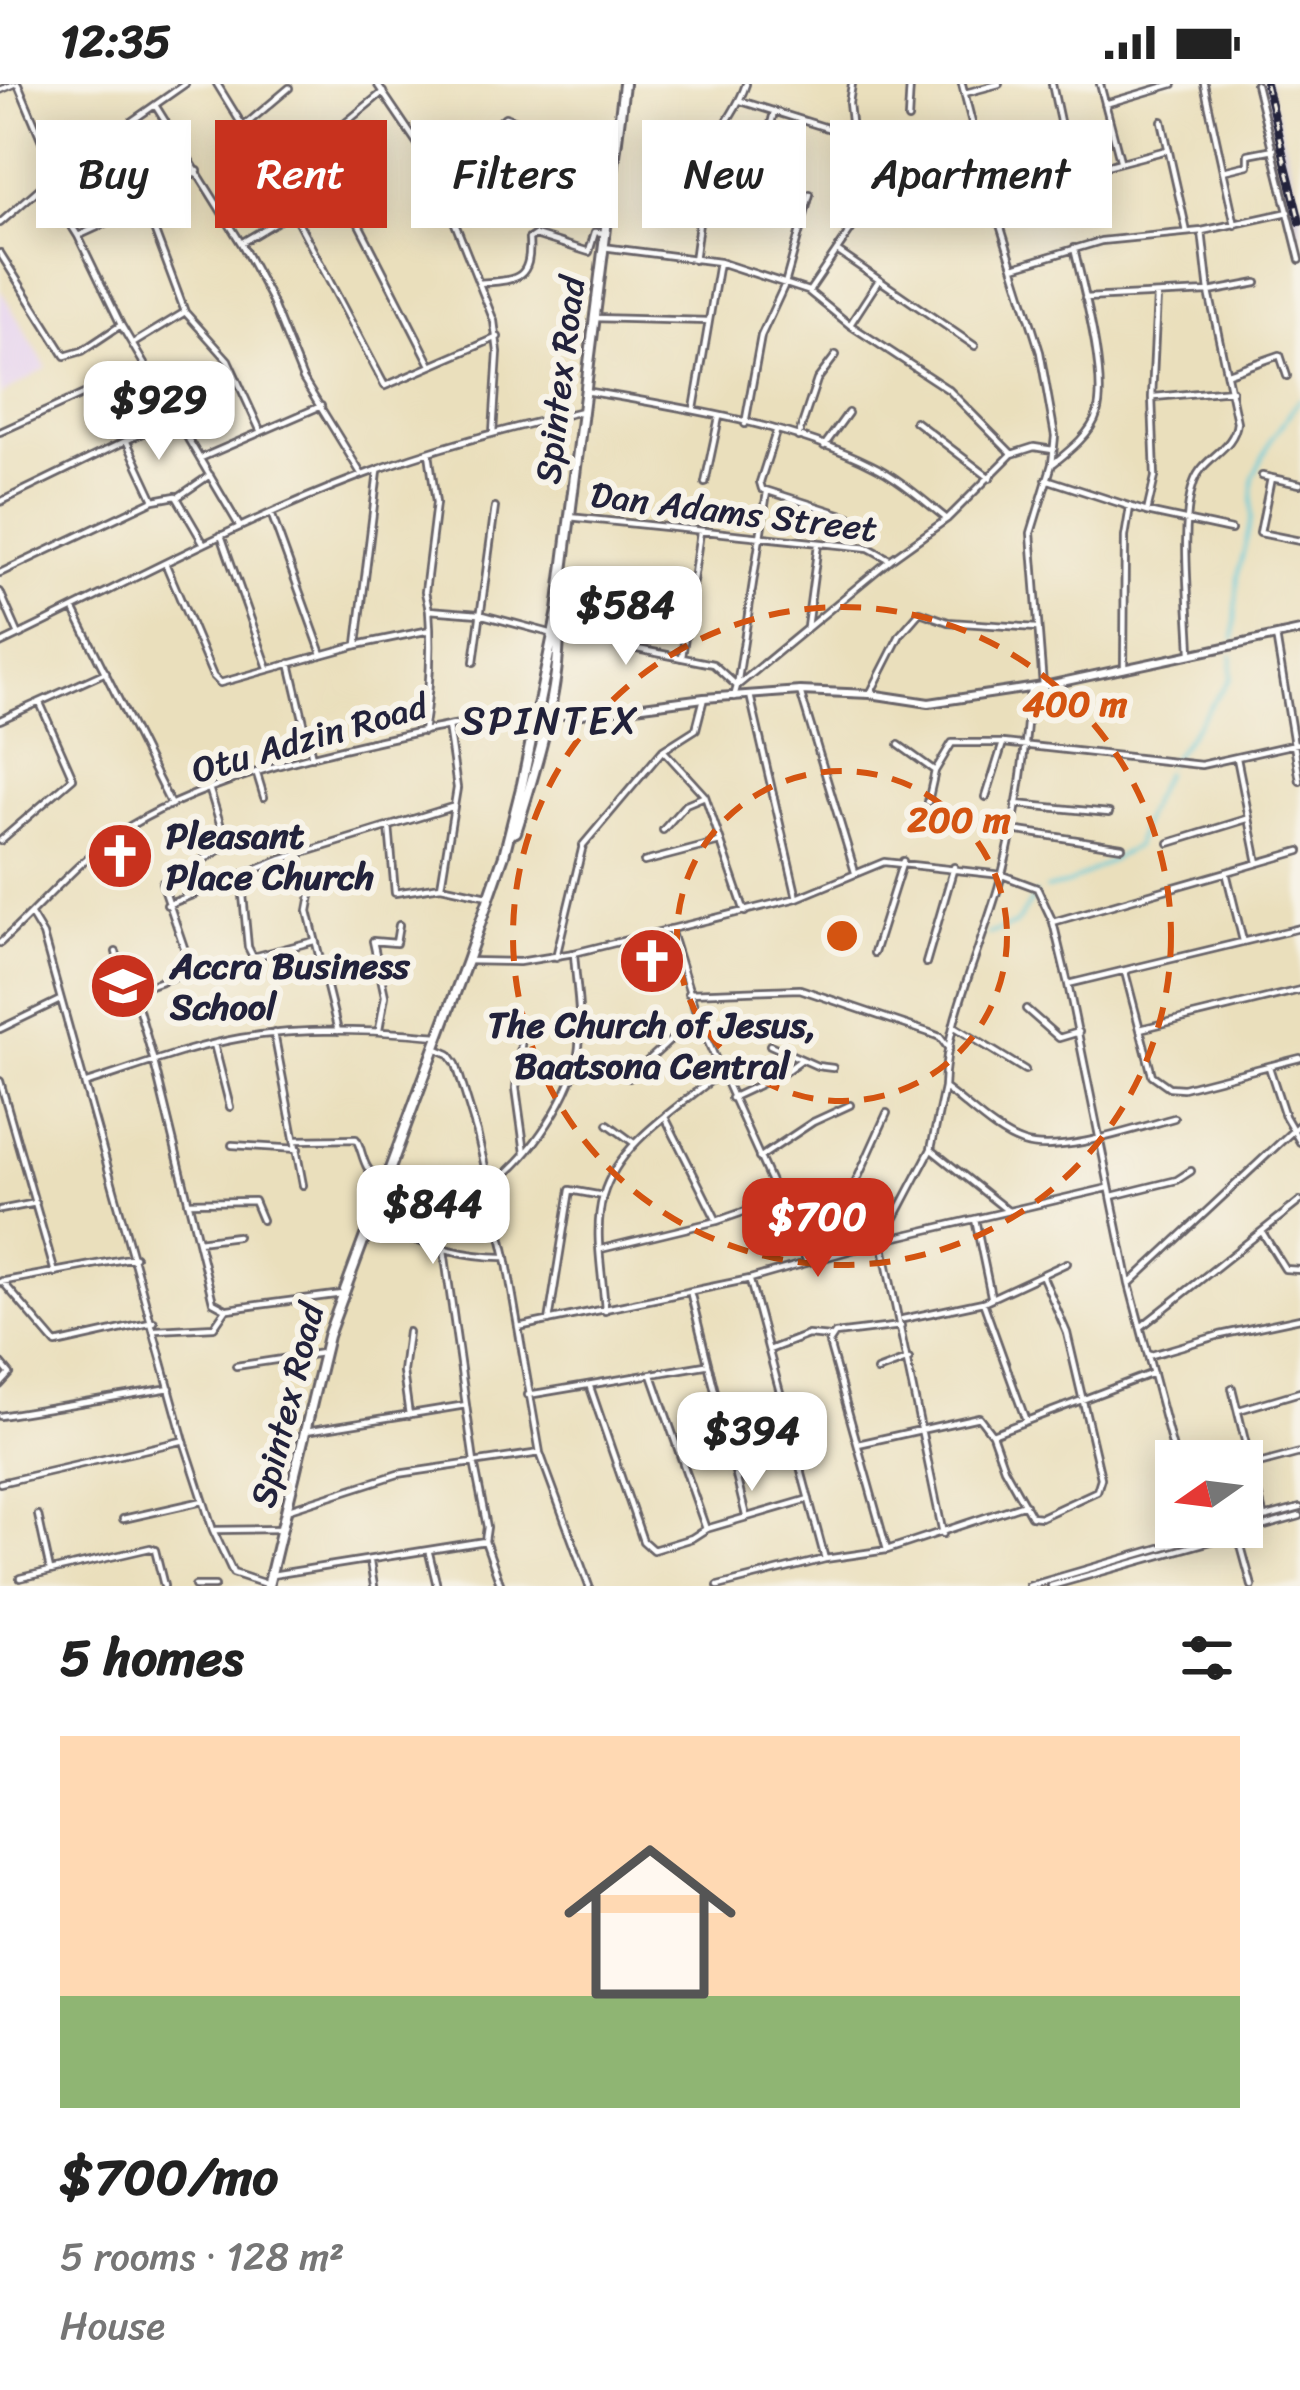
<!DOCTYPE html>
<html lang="en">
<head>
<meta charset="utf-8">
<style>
  :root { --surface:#fff; --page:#f2f2f2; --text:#222; --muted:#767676; --line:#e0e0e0; --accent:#c8321e }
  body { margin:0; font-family:Sriracha,sans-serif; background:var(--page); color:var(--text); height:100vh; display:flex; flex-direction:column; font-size:45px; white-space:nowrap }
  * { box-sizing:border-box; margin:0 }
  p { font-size:39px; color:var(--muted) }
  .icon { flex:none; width:66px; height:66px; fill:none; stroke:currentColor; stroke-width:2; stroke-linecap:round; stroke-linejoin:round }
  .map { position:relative; height:1502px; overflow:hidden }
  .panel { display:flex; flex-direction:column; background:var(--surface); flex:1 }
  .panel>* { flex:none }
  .guide { position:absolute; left:36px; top:36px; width:1230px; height:108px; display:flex; gap:24px }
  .needle { width:78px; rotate:256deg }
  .fabs { position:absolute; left:1155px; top:1356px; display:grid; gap:24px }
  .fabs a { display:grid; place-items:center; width:108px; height:108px; border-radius:0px; background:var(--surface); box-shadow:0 6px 30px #0003; font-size:60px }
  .price { position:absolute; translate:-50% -102px; padding:0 27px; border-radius:24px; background:#fff; color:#222; font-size:39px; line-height:78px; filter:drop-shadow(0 3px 6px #0008) }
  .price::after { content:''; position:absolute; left:50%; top:72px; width:36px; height:27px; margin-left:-18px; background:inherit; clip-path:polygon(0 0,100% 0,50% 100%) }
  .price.current { background:var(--accent); color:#fff }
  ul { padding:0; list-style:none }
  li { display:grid; align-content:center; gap:24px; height:636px; padding:0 60px }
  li+li { border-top:3px solid var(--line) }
  li span { display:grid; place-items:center; height:372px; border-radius:0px; color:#555 }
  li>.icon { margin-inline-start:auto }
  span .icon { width:216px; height:216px; fill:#fffc; stroke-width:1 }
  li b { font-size:51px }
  h2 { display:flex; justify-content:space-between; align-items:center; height:144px; padding:0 60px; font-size:51px }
  .pill { padding:0 42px; border-radius:0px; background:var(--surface); box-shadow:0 6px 30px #0003; font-size:42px; line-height:108px }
  .pill.current { background:var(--accent); color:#fff }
  .status { display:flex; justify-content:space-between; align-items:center; height:84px; padding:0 60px; background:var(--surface); direction:ltr }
  .status svg { height:33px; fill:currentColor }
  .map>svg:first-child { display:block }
  .built { fill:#e6d3f0 }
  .industrial { fill:#c8c0d8 }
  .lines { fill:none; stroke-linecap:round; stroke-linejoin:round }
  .stream { stroke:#5fc9da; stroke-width:3 }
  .minor-casing { stroke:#686468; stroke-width:10 }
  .tertiary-casing { stroke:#686468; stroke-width:12 }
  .secondary-casing { stroke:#686468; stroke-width:14 }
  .minor { stroke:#fff; stroke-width:4.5 }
  .tertiary { stroke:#fff; stroke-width:6 }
  .secondary { stroke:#fff; stroke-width:8 }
  .rail-casing { stroke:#22223b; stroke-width:8 }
  .rail { stroke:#f7f3e8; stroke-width:3; stroke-dasharray:9; stroke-linecap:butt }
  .ring { fill:none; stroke:#d45411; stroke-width:6; stroke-dasharray:21 15 }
  .labels { text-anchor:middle; stroke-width:12; stroke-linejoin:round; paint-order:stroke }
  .street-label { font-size:36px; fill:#22223b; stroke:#f7f3e8 }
  .poi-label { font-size:36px; font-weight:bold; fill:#22223b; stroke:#f7f3e8; text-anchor:start }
  .neighbourhood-label { font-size:39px; letter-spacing:3px; fill:#22223b; stroke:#f7f3e8 }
  .centre { fill:#d45411; stroke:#f7f3e8; stroke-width:6 }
  .ring-label { font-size:36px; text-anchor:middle; font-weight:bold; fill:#d45411; stroke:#f7f3e8; stroke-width:12; stroke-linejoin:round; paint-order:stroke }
</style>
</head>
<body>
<div class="status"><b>12:35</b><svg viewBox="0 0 49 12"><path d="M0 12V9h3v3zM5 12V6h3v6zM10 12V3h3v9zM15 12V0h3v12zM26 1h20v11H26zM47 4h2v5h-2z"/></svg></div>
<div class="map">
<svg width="1300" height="1502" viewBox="0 0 1300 1502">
  <rect width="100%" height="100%" fill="#f7f3e8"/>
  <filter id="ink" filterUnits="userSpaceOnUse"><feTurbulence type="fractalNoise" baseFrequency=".00833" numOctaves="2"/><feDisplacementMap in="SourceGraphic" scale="24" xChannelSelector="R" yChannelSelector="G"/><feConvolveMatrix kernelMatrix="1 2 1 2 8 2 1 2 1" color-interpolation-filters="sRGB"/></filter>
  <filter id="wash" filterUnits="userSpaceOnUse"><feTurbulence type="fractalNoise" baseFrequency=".004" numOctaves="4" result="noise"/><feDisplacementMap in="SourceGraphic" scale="48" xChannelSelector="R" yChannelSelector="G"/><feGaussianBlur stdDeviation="2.7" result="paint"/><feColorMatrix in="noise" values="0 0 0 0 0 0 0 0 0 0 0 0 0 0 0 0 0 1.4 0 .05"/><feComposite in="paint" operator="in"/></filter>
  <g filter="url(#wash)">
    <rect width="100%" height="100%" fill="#eadfbc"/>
    <!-- built -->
    <path class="built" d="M 0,205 L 47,284 L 0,311 Z"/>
    <!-- industrial -->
    <path class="industrial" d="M 1260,0 L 1270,0 L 1300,122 L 1300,159 Z"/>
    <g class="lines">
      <!-- stream -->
      <path class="stream" d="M 1234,555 L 1238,491 L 1251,436 L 1253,393 L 1272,354 L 1300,315
        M 1168,680 L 1231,594 L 1232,571
        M 1046,805 L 1068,800 L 1135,763 L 1147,726 L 1165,688
        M 988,850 L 1015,841 L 1036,810"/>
    </g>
  </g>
  <g filter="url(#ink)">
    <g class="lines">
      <defs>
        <path id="minor" d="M 18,0 L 56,90
          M 217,0 L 276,96 L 385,302 L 498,253
          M 377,0 L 417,59 L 442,107 L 494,237 L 498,268 L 493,349
          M 962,0 L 991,112 L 1040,268 L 1055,352 L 1052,380 L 1031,449 L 1043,602
          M 1052,0 L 1071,89
          M 1100,0 L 1120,76
          M 1204,0 L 1235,141
          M 1256,0 L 1300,176
          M 0,6 L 14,0
          M 965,9 L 999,0
          M 741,17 L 853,52
          M 1105,20 L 1173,0
          M 155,21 L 241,159 L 270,213 L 303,295 L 362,391
          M 908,35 L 910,0
          M 1162,37 L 1187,148
          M 244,42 L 289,4
          M 417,59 L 466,60 L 612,105
          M 318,60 L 431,281
          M 491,68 L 500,38 L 505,33 L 616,71
          M 857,71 L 906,65 L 911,61 L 909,50
          M 762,76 L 774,28
          M 1223,87 L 1248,81 L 1248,70 L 1274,65
          M 276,96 L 383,8
          M 45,99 L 78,152 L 121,241 L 240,443
          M 145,121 L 185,228 L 228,276 L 260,346
          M 453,130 L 495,125 L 519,127
          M 861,131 L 991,112 L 1167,66
          M 0,139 L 56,90 L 185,0
          M 78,152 L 145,121 L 198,87
          M 241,159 L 293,128
          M 603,163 L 719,178 L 808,207 L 850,241 L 949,306 L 1012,370
          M 837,167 L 975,262
          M 0,169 L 65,272 L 82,267 L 121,241
          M 694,176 C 700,138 702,96 715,61 C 723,39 739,23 746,0
          M 1014,183 L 1101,157 L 1202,147 L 1289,128
          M 479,199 C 516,196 532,197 529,155 L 535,151 L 589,168 L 595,148 L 605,149
          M 810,206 L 861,131 L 849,19 L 852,0
          M 1085,214 L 1209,208 L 1257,199
          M 594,234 L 708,237
          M 851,239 L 877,199
          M 134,259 L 185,228
          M 1228,289 L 1280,271 L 1287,292
          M 585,307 C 674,322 791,340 872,381 C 899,394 923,416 947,435
          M 1154,313 L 1232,306
          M 694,325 L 719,178
          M 915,337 L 990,394
          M 745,340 L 761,252 L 785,200 L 810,110
          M 0,348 L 86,309 L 98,312 L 105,330
          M 776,348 L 760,398 L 762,405 L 859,436
          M 798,353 L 817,296 L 836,271
          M 127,358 L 154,416
          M 824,362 L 848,329
          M 429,369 L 436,419 L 425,508 L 429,526 L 479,530 L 550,549
          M 201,374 L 321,322
          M 1054,379 C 1069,367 1091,350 1097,330 C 1108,294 1083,203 1074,164
          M 1262,392 L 1300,400
          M 1271,394 L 1260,449 L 1300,457
          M 1046,395 L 1147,428 L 1231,446
          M 705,399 L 719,333
          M 178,413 L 210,391
          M 0,418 L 177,332
          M 1147,428 L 1155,393 L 1152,313 L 1157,212
          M 271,429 L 322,570
          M 569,433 L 869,464 L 889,475
          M 221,451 L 268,584
          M 166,481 L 213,592 L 220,599 L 357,561 L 430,546
          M 0,489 L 154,416 L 176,412 L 204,460
          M 642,493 L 632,564 L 713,580 L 737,602
          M 0,508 L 19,551
          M 75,528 L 171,721
          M 807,543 L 818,460
          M 1276,552 L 1300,697
          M 0,560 C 120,503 236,439 360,392 C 432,364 507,345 582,327
          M 357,560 L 378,387
          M 1191,571 C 1190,524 1179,440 1194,398 C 1203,372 1234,367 1237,338 L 1209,208 L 1202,147
          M 682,573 L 700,448
          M 474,578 L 495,423
          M 290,579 L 312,673
          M 1124,585 L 1125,453 L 1130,423
          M 737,602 L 767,408
          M 1030,606 C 1025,668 1018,730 1002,790 C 985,857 945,935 944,1004 C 968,1021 995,1050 1023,1059 C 1060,1071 1137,1044 1174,1034
          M 800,607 L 855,788
          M 870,610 L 900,551 L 920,528 L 948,538 L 1037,544
          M 750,611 L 797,814
          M 734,613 L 737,602 L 891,475 L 947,435 L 1012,370 L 1034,363 L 1053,366
          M 0,636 L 106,588
          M 423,648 C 430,606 432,567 429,526
          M 899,661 L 935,687
          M 663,666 L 705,712 L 745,828
          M 1237,674 L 1258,779
          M 257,690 L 264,713
          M 986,713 L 1003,659
          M 928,718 L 935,687 L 952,659 L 1003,659 L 1201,681 L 1300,659
          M 1016,720 L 1109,729
          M 389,742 L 395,809 L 441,802 L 488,812
          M 663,746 L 686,720 L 705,712
          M 1012,746 L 1122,763
          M 0,757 L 73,694 L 40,619
          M 1169,759 L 1247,735
          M 644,778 L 720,758
          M 1226,788 L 1243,857
          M 241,790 L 248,863 L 253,873 L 314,857
          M 441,802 L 457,704 L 448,642
          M 311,811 L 308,827 L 338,947
          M 167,821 L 280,776 L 452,723
          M 31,831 L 43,851 L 184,1357 L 213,1446 L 233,1489 L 266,1500
          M 1053,838 L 1300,767
          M 670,845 L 699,938 L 807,1178
          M 0,859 C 42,821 82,771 130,742 C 216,691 332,666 428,646 C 465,639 501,631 538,630
          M 116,868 L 124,897 L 135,912 L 154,978 L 213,1218 L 226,1225
          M 874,869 L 903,777
          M 556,873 L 583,761 L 663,666 L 696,645 L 704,614
          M 467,877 L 519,878 L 574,869 L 797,814 L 884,778 L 1002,791 L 1037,804 L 1053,838 L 1068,900 L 1129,1200 L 1176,1377
          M 926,879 L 954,783
          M 1125,888 L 1152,991 L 1169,1003 L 1183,1004 L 1300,974
          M 1068,900 L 1300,844
          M 688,909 L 800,905 L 930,949 L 940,953 L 949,965
          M 135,912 L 139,905 L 187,888 L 189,878 L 162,799 L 227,762 L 210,707
          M 1026,925 L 1059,954 L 1079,948
          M 955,943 L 1025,986
          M 523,944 L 516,1004 L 525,1069
          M 0,945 L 60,916
          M 1140,945 L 1300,906
          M 379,946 L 385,912 L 373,857 L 396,859 L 399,841
          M 274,949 L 303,1101
          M 214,960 L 230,1023
          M 770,961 L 817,982 L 833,984
          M 435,964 L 449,970 L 456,980 L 477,1049 L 506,1173 L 540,1369 L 589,1502
          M 1269,983 L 1285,1032 L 1300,1058
          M 629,994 L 675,952 L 699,938
          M 0,997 L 55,1189
          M 87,999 C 138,983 189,963 241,954 C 307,943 373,946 439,952
          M 731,1014 L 782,990 L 801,976
          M 666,1035 L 717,1137
          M 608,1040 L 634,1059
          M 297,1056 L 356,1055 C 361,1063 362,1074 367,1083 C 377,1101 421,1108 440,1110
          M 232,1061 L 298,1065
          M 933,1067 L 1008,1127
          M 759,1074 L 813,1038 L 850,1021
          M 491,1101 C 529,1076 575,1008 579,963 C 582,933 576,900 574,869
          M 1112,1112 L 1177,1096 L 1191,1087
          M 188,1118 L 254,1117 L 262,1136
          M 0,1126 L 36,1119
          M 975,1135 L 991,1212
          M 367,1140 C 413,1155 458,1174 506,1173
          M 1262,1148 L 1285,1185 L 1300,1186
          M 198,1157 L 237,1152
          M 601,1165 L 717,1137 L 775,1117
          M 444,1166 L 474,1378 L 487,1443 L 485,1457 L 501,1502
          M 821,1175 L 887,1029
          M 2,1197 L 56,1260 L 154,1238
          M 750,1197 L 825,1475
          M 0,1198 L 135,1173
          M 1129,1200 L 1300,1040
          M 691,1211 L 746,1432
          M 983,1218 L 1026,1337
          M 228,1225 L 342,1210
          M 605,1227 C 603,1191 593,1147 603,1112 C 619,1057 679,1024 720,989
          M 903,1235 L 983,1218 L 1067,1179
          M 549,1237 L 570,1106 L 603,1112
          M 518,1243 L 750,1195 L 897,1153 L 1108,1104
          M 1141,1243 L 1300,1117
          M 156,1246 L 214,1243 L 225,1227
          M 408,1248 L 403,1288 L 409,1331
          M 769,1266 L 808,1251 L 830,1253
          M 1148,1272 L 1220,1251 L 1300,1234
          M 0,1278 L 10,1290 L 0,1301
          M 236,1282 L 322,1269
          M 877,1287 L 909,1275
          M 652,1291 L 706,1445
          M 590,1303 L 643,1457 L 653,1466 L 692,1454 L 706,1445 L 809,1415
          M 1232,1304 L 1264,1434
          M 528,1311 L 705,1281
          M 1239,1326 L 1300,1308
          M 0,1332 L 170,1304
          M 306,1347 L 466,1321
          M 992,1350 L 1153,1289
          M 858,1360 L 979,1333 L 992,1350 L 1004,1384 L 1031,1432 L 1041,1433 L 1097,1407 L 1101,1394 L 1067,1249 L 1043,1193
          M 1251,1382 L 1300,1369
          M 0,1399 L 181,1357
          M 289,1425 L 398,1390 L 540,1369
          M 38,1431 L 50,1486
          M 123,1435 L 203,1417
          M 1242,1440 L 1300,1424
          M 216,1446 L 282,1445
          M 943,1450 L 882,1158 L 931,1065 L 944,1004
          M 1238,1451 L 1252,1502
          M 887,1466 L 829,1259 L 835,1250 L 901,1242
          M 429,1469 L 437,1502
          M 370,1478 L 374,1502
          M 272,1491 L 485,1457
          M 20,1494 L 150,1464 L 155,1466 L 164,1502
          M 195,1502 L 215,1502
          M 718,1502 L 825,1475 L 887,1466 L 1025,1420
          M 1029,1502 L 1232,1443
          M 1051,1502 L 1300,1432"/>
        <path id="tertiary" d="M 539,630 L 574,631 L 704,614 L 800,607 L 870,610 L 929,619 L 1043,602 L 1300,547"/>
        <path id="secondary" d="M 510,750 L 516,748 C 535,688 564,595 558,533
          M 268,1502 L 328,1252 L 467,877 L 504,771 L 522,700 L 558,527 L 624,0"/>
      </defs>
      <!-- minor casing -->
      <use href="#minor" class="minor-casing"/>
      <!-- tertiary casing -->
      <use href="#tertiary" class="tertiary-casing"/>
      <!-- secondary casing -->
      <use href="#secondary" class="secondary-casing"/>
      <!-- minor -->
      <use href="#minor" class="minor"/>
      <!-- tertiary -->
      <use href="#tertiary" class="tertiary"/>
      <!-- secondary -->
      <use href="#secondary" class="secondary"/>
      <defs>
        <path id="rail" d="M 1266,0 L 1300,138"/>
      </defs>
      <!-- rail casing -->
      <use href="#rail" class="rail-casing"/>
      <!-- rail -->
      <use href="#rail" class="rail"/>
    </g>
  </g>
  <!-- distance rings -->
  <g class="ring">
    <circle cx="842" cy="852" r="165"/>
    <circle cx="842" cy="852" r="329"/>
  </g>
  <!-- icons -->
  <defs>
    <symbol id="church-disc" viewBox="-11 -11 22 22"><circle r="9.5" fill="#c8321e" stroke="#f7f3e8"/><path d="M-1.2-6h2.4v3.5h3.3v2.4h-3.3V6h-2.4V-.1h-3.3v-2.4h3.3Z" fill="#fff"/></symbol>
    <symbol id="university-disc" viewBox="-11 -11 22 22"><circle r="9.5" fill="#c8321e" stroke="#f7f3e8"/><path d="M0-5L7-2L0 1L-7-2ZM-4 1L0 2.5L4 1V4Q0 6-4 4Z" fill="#fff"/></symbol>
  </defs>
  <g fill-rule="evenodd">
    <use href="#church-disc" x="82" y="734" width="76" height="76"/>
    <use href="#church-disc" x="614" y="839" width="76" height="76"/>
    <use href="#university-disc" x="85" y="864" width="76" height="76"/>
  </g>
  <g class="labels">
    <!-- street labels -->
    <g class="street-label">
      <text transform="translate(559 296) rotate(-83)" y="13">Spintex Road</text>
      <text transform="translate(734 427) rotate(7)" y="13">Dan Adams Street</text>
      <text transform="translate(309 653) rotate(-16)" y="13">Otu Adzin Road</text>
      <text transform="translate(286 1321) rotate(-76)" y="13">Spintex Road</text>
    </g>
    <!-- poi labels -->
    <g class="poi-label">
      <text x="166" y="764">Pleasant<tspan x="166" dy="41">Place Church</tspan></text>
      <text x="170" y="894">Accra Business<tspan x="170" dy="41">School</tspan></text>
      <text x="652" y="953" text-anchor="middle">The Church of Jesus,<tspan x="652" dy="41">Baatsona Central</tspan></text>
    </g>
    <!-- neighbourhood labels -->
    <g class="neighbourhood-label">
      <text x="551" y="650">SPINTEX</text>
    </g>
  </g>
  <circle cx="842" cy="852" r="18" class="centre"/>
  <g class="ring-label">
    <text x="1075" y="632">400 m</text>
    <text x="959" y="748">200 m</text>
  </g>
</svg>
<div class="fabs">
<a><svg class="needle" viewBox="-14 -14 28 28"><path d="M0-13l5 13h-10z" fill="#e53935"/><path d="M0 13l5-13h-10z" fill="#767676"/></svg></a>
</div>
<b class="price" style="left:159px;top:379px">$929</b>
<b class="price" style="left:626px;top:584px">$584</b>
<b class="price" style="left:433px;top:1183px">$844</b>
<b class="price current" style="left:818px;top:1196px">$700</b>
<b class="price" style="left:752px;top:1410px">$394</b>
<div class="guide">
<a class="pill">Buy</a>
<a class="pill current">Rent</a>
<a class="pill">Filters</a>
<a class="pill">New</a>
<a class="pill">Apartment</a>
</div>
</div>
<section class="panel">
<h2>5 homes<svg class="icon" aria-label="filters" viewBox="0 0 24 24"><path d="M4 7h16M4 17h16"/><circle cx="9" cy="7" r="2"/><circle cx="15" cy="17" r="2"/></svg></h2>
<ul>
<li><span style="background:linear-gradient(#ffd9b3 70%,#8fb573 0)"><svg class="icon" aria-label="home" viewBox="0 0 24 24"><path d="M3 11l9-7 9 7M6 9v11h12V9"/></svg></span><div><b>$700/mo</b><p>5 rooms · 128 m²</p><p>House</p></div></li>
</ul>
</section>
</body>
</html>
